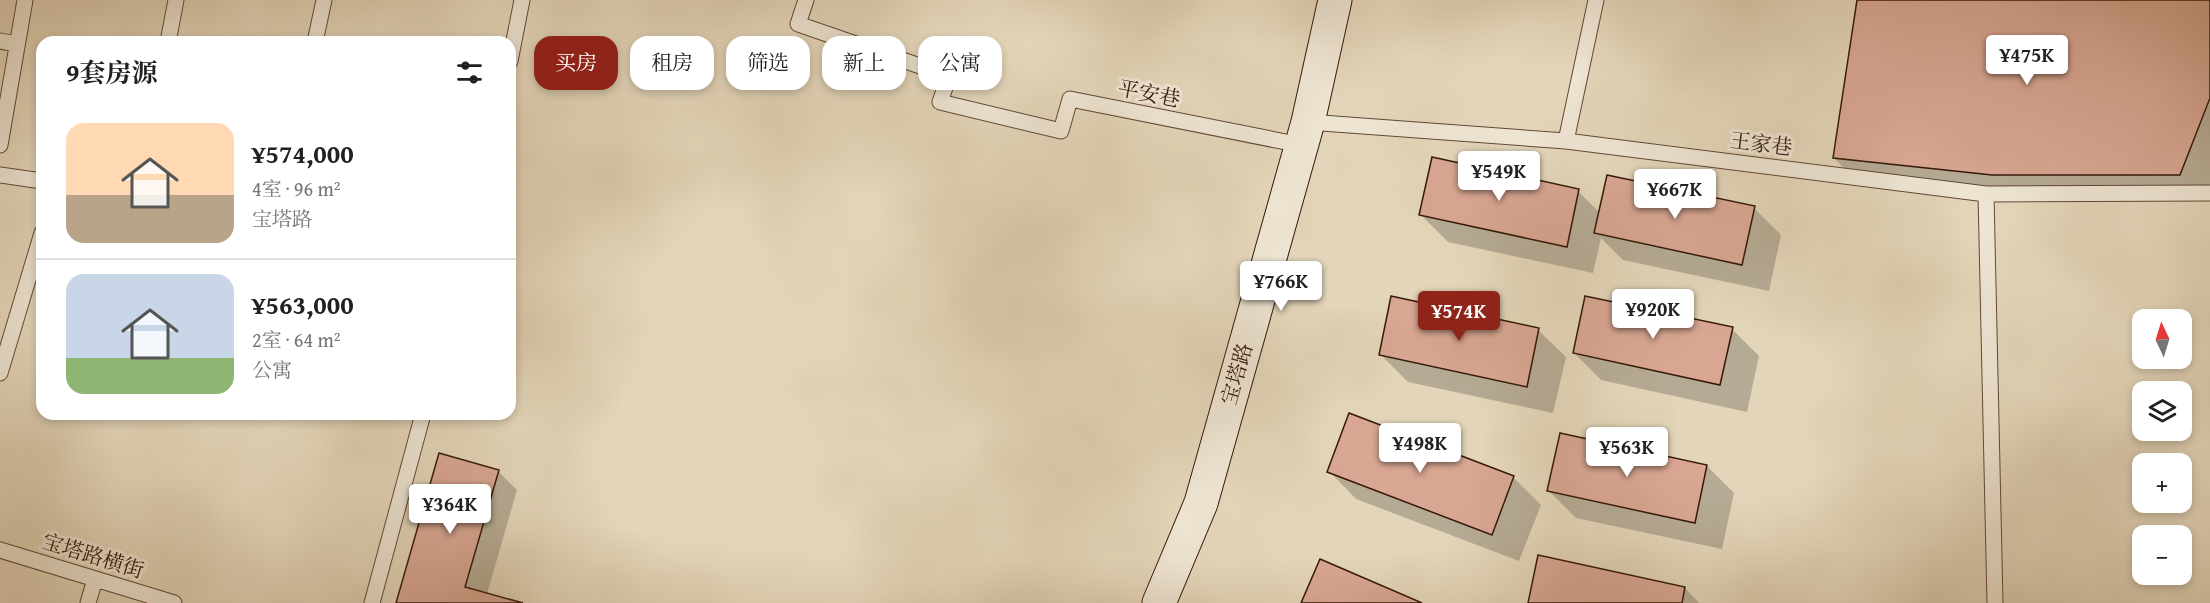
<!DOCTYPE html>
<html lang="zh">
<head>
<meta charset="utf-8">
<style>
  :root { --surface:#fff; --page:#f6f6f6; --text:#202124; --muted:#757577; --line:#e0e0e0; --accent:#8f2418 }
  body { margin:0; font-family:"Gentium Book Plus","Noto Serif SC",serif; background:var(--page); color:var(--text); height:100vh; display:flex; flex-direction:column; font-size:22px; white-space:nowrap }
  * { box-sizing:border-box; margin:0 }
  p { font-size:20px; color:var(--muted) }
  .icon { flex:none; width:33px; height:33px; fill:none; stroke:currentColor; stroke-width:2; stroke-linecap:round; stroke-linejoin:round }
  .map { position:relative; flex:1; overflow:hidden }
  .side { position:absolute; left:36px; top:36px; width:480px; height:384px; display:flex; flex-direction:column; background:var(--surface); border-radius:18px; box-shadow:0 3px 9px #0003 }
  .side>* { flex:none }
  .hud { position:absolute; left:534px; top:36px; width:570px; height:54px; display:flex; gap:12px }
  .needle { width:39px; rotate:356deg }
  .controls { position:absolute; left:2132px; top:309px; display:grid; gap:12px }
  .controls a { display:grid; place-items:center; width:60px; height:60px; border-radius:12px; background:var(--surface); box-shadow:0 3px 9px #0003; font-size:30px }
  .price { position:absolute; translate:-50% -51px; padding:0 14px; border-radius:6px; background:#fff; color:#222; font-size:20px; line-height:39px; filter:drop-shadow(0 2px 3px #0008) }
  .price::after { content:''; position:absolute; left:50%; top:36px; width:18px; height:14px; margin-left:-9px; background:inherit; clip-path:polygon(0 0,100% 0,50% 100%) }
  .price.selected { background:var(--accent); color:#fff }
  ul { padding:0; list-style:none }
  li { display:flex; align-items:center; gap:18px; height:150px; padding:0 30px }
  li+li { border-top:2px solid var(--line) }
  li span { display:grid; place-items:center; flex:none; width:168px; height:120px; border-radius:18px; color:#555 }
  li>.icon { margin-inline-start:auto }
  span .icon { width:72px; height:72px; fill:#fffc; stroke-width:1 }
  li b { font-size:26px }
  h2 { display:flex; justify-content:space-between; align-items:center; height:72px; padding:0 30px; font-size:26px }
  .chip { padding:0 21px; border-radius:18px; background:var(--surface); box-shadow:0 3px 9px #0003; font-size:21px; line-height:54px }
  .chip.selected { background:var(--accent); color:#fff }
  .map>svg:first-child { display:block }
  .shadow { fill:#0003 }
  .building { fill:#d8a692; stroke:#36190a; stroke-width:1.5 }
  .lines { fill:none; stroke-linecap:round; stroke-linejoin:round }
  .service-casing { stroke:#614836; stroke-width:17 }
  .secondary-casing { stroke:#36190a; stroke-width:35 }
  .service { stroke:#ede4d2; stroke-width:15 }
  .secondary { stroke:#ede4d2; stroke-width:33 }
  .labels { text-anchor:middle; stroke-width:6; stroke-linejoin:round; paint-order:stroke }
  .street-label { font-size:21px; fill:#36190a; stroke:#ede4d2 }
</style>
</head>
<body>
<div class="map">
<svg width="2210" height="603" viewBox="0 0 2210 603">
  <rect width="100%" height="100%" fill="#e3d5b9"/>
  <filter id="stains"><feTurbulence type="fractalNoise" baseFrequency=".00333" numOctaves="4"/><feColorMatrix values="0 0 0 0 .2 0 0 0 0 .09 0 0 0 0 .02 0 0 0 .5 -.17"/></filter>
  <radialGradient id="worn" r=".72"><stop offset=".6" stop-color="#630" stop-opacity="0"/><stop offset="1" stop-color="#630" stop-opacity=".3"/></radialGradient>
  <!-- shadow -->
  <path class="shadow" d="M 1859,0 L 2210,0 L 2210,193 L 2207,201 L 2020,201 L 1861,185 L 1834,158 Z
    M 1578,191 L 1600,213 L 1754,208 L 1781,235 L 1769,291 L 1623,260 L 1601,238 L 1593,273 L 1448,242 L 1421,215 Z
    M 1732,329 L 1759,356 L 1747,412 L 1601,380 L 1574,353 Z
    M 1538,330 L 1566,357 L 1553,413 L 1408,382 L 1380,354 Z
    M 1707,466 L 1734,493 L 1722,549 L 1576,518 L 1549,491 Z
    M 498,471 L 517,490 L 487,594 L 517,603 L 398,603 Z
    M 1329,471 L 1513,477 L 1541,505 L 1519,561 L 1356,499 Z
    M 1685,588 L 1699,603 L 1529,603 Z"/>
  <!-- building -->
  <path class="building" d="M 1857,0 L 2210,0 L 2210,98 L 2180,175 L 1992,175 L 1833,158 Z
    M 1432,157 L 1579,189 L 1567,247 L 1419,215 Z
    M 1607,175 L 1755,206 L 1742,265 L 1594,233 Z
    M 1391,296 L 1539,328 L 1527,387 L 1379,355 Z
    M 1585,296 L 1733,327 L 1720,385 L 1573,353 Z
    M 1349,413 L 1514,476 L 1492,535 L 1327,472 Z
    M 1560,433 L 1707,465 L 1695,523 L 1547,491 Z
    M 439,453 L 499,470 L 465,587 L 523,603 L 396,603 Z
    M 1538,555 L 1685,587 L 1682,603 L 1528,603 Z
    M 1320,559 L 1422,603 L 1301,603 Z"/>
  <g class="lines">
    <defs>
      <path id="service" d="M 806,0 L 798,24 L 949,76 L 940,102 L 1061,131 L 1070,99 L 1301,145
        M 0,41 L 17,44
        M 168,42 L 176,0
        M 315,42 L 324,0
        M 510,61 L 522,0
        M 1308,122 L 1566,141 L 1986,194 L 2210,193
        M 1566,141 L 1596,0
        M 0,145 L 25,0
        M 0,175 L 42,181
        M 1986,194 L 1995,603
        M 0,373 L 42,233
        M 0,550 L 174,603
        M 88,603 L 95,579
        M 372,603 L 423,414"/>
      <path id="secondary" d="M 1159,603 L 1201,503 L 1308,122 L 1335,0"/>
    </defs>
    <!-- service casing -->
    <use href="#service" class="service-casing"/>
    <!-- secondary casing -->
    <use href="#secondary" class="secondary-casing"/>
    <!-- service -->
    <use href="#service" class="service"/>
    <!-- secondary -->
    <use href="#secondary" class="secondary"/>
  </g>
  <g class="labels">
    <!-- street labels -->
    <g class="street-label">
      <text transform="translate(1149 94) rotate(11)" y="7">平安巷</text>
      <text transform="translate(1761 144) rotate(7)" y="7">王家巷</text>
      <text transform="translate(1237 374) rotate(-74)" y="7">宝塔路</text>
      <text transform="translate(93 556) rotate(17)" y="7">宝塔路横街</text>
    </g>
  </g>
  <rect width="100%" height="100%" filter="url(#stains)"/>
  <rect width="100%" height="100%" fill="url(#worn)"/>
</svg>
<div class="controls">
<a><svg class="needle" viewBox="-14 -14 28 28"><path d="M0-13l5 13h-10z" fill="#e53935"/><path d="M0 13l5-13h-10z" fill="#757577"/></svg></a>
<a><svg class="icon" aria-label="layers" viewBox="0 0 24 24"><path d="M12 4l9 5-9 5-9-5zM3 14l9 5 9-5"/></svg></a>
<a>+</a>
<a>−</a>
</div>
<b class="price" style="left:2027px;top:86px">¥475K</b>
<b class="price" style="left:1499px;top:202px">¥549K</b>
<b class="price" style="left:1675px;top:220px">¥667K</b>
<b class="price" style="left:1281px;top:312px">¥766K</b>
<b class="price" style="left:1653px;top:340px">¥920K</b>
<b class="price selected" style="left:1459px;top:342px">¥574K</b>
<b class="price" style="left:1420px;top:474px">¥498K</b>
<b class="price" style="left:1627px;top:478px">¥563K</b>
<b class="price" style="left:450px;top:535px">¥364K</b>
<div class="hud">
<a class="chip selected">买房</a>
<a class="chip">租房</a>
<a class="chip">筛选</a>
<a class="chip">新上</a>
<a class="chip">公寓</a>
</div>
<section class="side">
<h2>9套房源<svg class="icon" aria-label="filters" viewBox="0 0 24 24"><path d="M4 7h16M4 17h16"/><circle cx="9" cy="7" r="2"/><circle cx="15" cy="17" r="2"/></svg></h2>
<ul>
<li><span style="background:linear-gradient(#ffd9b3 60%,#b9a48a 0)"><svg class="icon" aria-label="home" viewBox="0 0 24 24"><path d="M3 11l9-7 9 7M6 9v11h12V9"/></svg></span><div><b>¥574,000</b><p>4室 · 96 m²</p><p>宝塔路</p></div></li>
<li><span style="background:linear-gradient(#c9d6e8 70%,#8fb573 0)"><svg class="icon" aria-label="home" viewBox="0 0 24 24"><path d="M3 11l9-7 9 7M6 9v11h12V9"/></svg></span><div><b>¥563,000</b><p>2室 · 64 m²</p><p>公寓</p></div></li>
</ul>
</section>
</div>
</body>
</html>
